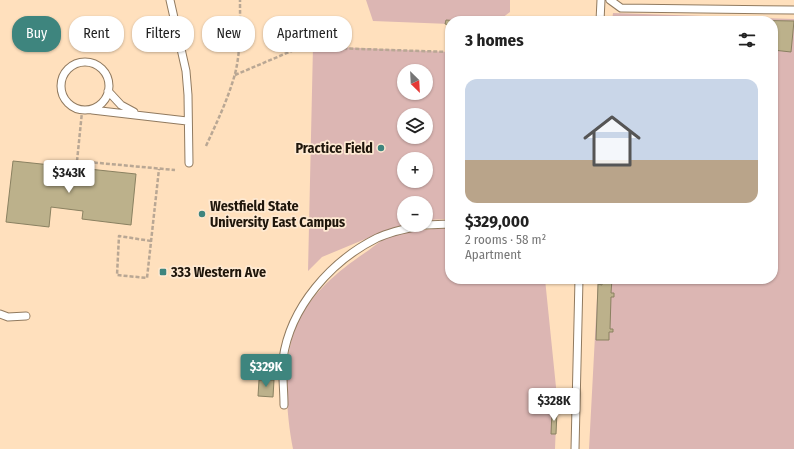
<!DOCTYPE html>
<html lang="en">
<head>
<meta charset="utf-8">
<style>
  :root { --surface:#fff; --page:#f2f2f2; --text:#222; --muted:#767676; --accent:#3e857e }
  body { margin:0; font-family:"Fira Sans Condensed",sans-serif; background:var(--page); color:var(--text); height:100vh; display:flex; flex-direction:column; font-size:15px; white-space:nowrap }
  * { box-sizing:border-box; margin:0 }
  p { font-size:13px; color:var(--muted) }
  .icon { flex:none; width:22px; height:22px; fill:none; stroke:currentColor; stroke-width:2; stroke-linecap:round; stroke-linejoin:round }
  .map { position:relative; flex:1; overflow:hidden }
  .details { position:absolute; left:445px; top:16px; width:333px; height:268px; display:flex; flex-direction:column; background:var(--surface); border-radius:16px; box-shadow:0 1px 3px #0004 }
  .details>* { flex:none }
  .banner { position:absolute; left:12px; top:16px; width:373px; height:36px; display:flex; gap:8px }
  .needle { width:26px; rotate:156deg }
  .tools { position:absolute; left:397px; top:64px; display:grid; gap:8px }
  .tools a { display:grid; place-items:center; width:36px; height:36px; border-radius:50%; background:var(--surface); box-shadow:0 1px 3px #0004; font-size:20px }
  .price { position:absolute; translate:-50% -34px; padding:0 9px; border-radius:4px; background:#fff; color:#222; font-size:13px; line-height:26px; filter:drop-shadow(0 1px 2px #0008) }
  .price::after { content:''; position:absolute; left:50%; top:24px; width:12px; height:9px; margin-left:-6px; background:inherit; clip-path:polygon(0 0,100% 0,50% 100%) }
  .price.on { background:var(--accent); color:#fff }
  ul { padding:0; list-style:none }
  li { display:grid; align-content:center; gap:8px; height:212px; padding:0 20px }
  li span { display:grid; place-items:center; height:124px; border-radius:12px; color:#555 }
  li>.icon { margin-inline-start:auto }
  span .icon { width:72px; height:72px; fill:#fffc; stroke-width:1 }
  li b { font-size:17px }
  h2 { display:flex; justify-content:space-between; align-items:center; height:48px; padding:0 20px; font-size:17px }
  .chip { padding:0 14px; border-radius:16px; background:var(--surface); box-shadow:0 1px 3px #0004; font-size:14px; line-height:36px }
  .chip.on { background:var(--accent); color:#fff }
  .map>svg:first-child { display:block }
  .built { fill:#ffe0bd; fill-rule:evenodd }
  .green { fill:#dcb6b3; fill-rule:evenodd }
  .building { fill:#bcb18b; stroke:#8a8161 }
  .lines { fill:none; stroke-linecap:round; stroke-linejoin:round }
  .service-casing { stroke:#917a5f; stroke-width:9 }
  .path { stroke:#b9a794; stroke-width:2.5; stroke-dasharray:4 2; stroke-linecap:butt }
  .service { stroke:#fff; stroke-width:7 }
  .poi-dot { fill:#3e857e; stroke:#fee9d2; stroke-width:1.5 }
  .labels { text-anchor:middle; stroke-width:3.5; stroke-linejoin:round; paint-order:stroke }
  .poi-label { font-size:14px; font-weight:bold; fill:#1f160b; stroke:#fee9d2; text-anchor:start }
</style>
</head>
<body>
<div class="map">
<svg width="794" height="449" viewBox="0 0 794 449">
  <rect width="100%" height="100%" fill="#fee9d2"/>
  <!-- built -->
  <path class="built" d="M 0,0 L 794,0 L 794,449 L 0,449 ZM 450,21 L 773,21 L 773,279 L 450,279 ZM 404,71 L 426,71 L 426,93 L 404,93 ZM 404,115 L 426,115 L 426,137 L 404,137 ZM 404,159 L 426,159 L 426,181 L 404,181 ZM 404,203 L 426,203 L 426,225 L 404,225 Z"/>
  <!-- green -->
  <path class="green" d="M 366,0 L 510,0 L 510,12 L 498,21 L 450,21 L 450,24 L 373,21 Z
    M 613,13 L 794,19 L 794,449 L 589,449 L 598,279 L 773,279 L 773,21 L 612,21 Z
    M 313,46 L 450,52 L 450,219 L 426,220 L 426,203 L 404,203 L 404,225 L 387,230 L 322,257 L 308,271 ZM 404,71 L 426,71 L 426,93 L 404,93 ZM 404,115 L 426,115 L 426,137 L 404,137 ZM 404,159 L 426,159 L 426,181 L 404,181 Z
    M 450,228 L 450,279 L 545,279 L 557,397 L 555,449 L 293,449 C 286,413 281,354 299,320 C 314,290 342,268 369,250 C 374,246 379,242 384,239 C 404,231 429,229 450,228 Z"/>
  <!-- building -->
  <path class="building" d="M 667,19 L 700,20 L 700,21 L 667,21 Z
    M 707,19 L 723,19 L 723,21 L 707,21 Z
    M 446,20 L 459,21 L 450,21 L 450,25 L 445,24 Z
    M 740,20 L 794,21 L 791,52 L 773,50 L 773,21 Z
    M 13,161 L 136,174 L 131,225 L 82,219 L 83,211 L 51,207 L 49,227 L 6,222 Z
    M 598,279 L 612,279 L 611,293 L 614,293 L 614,297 L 611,297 L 610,329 L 613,329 L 613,332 L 609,332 L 609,340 L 596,340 L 598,284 L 602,285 L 602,281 L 598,281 Z
    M 259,380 L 274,380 L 273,397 L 258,396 Z
    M 552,411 L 557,411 L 556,434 L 551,434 Z"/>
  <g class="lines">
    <defs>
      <path id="service" d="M 170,0 L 186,71 L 188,95 L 189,163
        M 610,0 L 621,8 L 794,10
        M 600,21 L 601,0
        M61 86a24 24 0 1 1 48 0a24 24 0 1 1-48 0Z
        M 108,91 L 121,105 L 134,112
        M 92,110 L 187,121
        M 426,225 L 450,224
        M 0,314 L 8,317 L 26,316
        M 284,405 C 284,390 282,374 283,359 C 290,307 331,261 377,238 C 392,231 409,228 424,225
        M 575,449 L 579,279"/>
    </defs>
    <!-- service casing -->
    <use href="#service" class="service-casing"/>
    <!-- path -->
    <path class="path" d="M 235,75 L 301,47 L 450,52
      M 206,146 C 217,122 228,99 235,74 C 241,50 240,24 240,0
      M 77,161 L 82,112
      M 77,168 L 77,161 L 175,170
      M 151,241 L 119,236 L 117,275 L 147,278 L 159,169"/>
    <!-- service -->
    <use href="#service" class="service"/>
  </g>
  <!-- markers -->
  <g class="poi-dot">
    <circle cx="381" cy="148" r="4"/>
    <circle cx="202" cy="214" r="4"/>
    <rect x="159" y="268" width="8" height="8" rx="2"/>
  </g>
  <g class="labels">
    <!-- poi labels -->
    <g class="poi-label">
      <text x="373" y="153" text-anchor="end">Practice Field</text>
      <text x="210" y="211">Westfield State<tspan x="210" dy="16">University East Campus</tspan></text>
      <text x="171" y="277">333 Western Ave</text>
    </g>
  </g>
</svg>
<div class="tools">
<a><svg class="needle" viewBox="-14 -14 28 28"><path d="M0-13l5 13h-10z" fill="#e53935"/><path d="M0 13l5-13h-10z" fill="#767676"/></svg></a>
<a><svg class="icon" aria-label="layers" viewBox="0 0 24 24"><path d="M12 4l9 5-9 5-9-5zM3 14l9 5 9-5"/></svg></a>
<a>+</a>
<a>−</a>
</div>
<b class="price" style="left:69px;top:194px">$343K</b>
<b class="price on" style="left:266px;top:388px">$329K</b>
<b class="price" style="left:554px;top:422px">$328K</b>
<div class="banner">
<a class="chip on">Buy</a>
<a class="chip">Rent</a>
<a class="chip">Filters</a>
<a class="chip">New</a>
<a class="chip">Apartment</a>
</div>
<section class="details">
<h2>3 homes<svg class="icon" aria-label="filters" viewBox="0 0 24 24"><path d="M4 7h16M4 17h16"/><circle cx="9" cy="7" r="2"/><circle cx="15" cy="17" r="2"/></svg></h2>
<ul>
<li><span style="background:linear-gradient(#c9d6e8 65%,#b9a48a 0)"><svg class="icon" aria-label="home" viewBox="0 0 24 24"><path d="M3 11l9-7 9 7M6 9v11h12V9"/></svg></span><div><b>$329,000</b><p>2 rooms · 58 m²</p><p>Apartment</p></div></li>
</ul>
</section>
</div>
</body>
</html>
